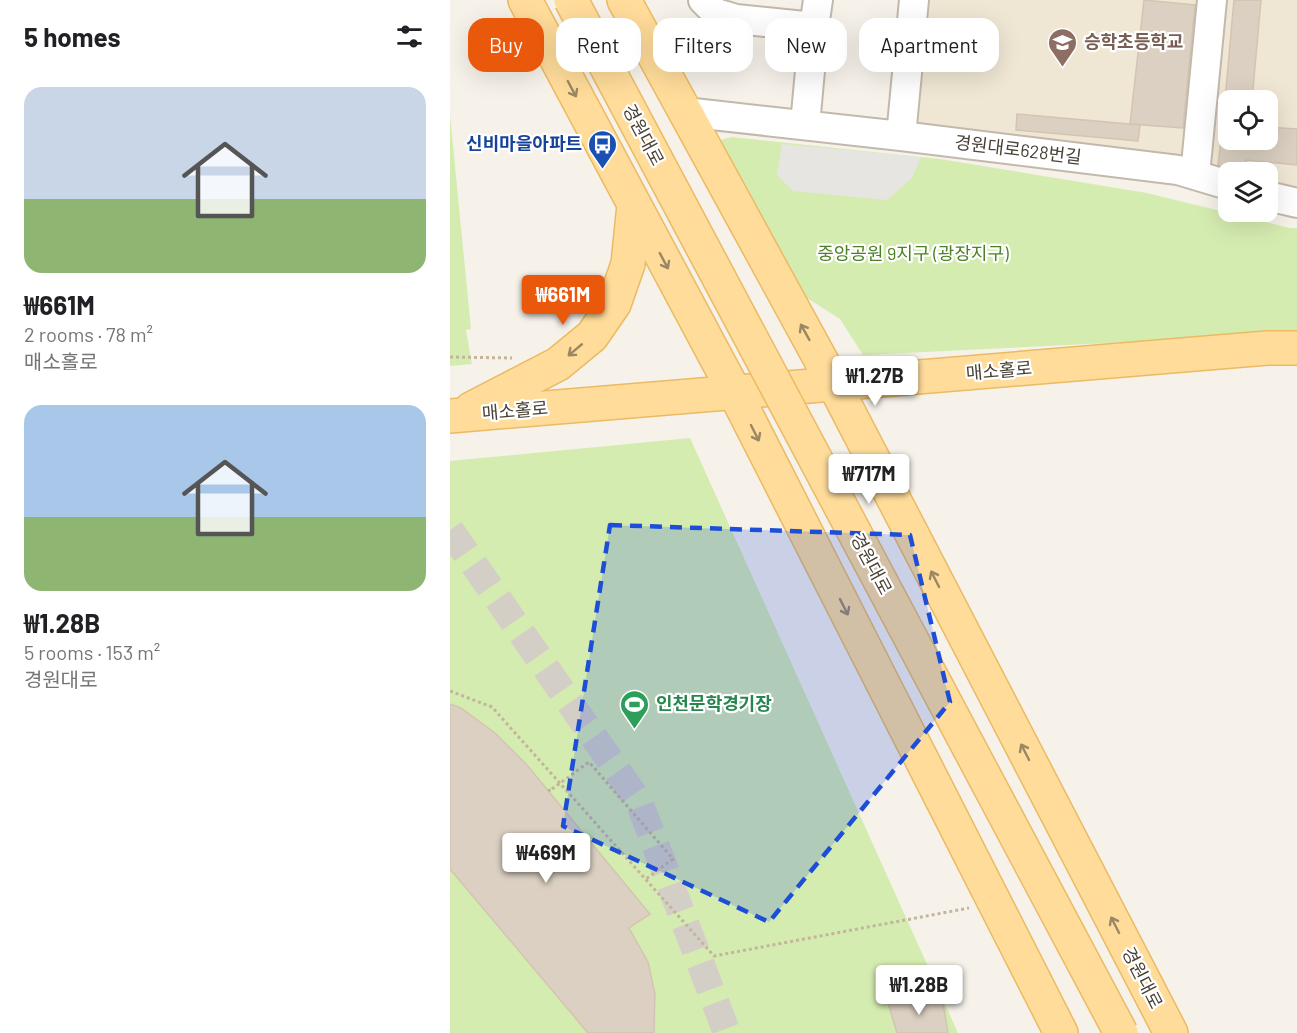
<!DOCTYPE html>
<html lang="en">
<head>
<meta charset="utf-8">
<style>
  :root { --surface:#fff; --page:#f2f2f2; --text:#202124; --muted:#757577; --accent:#ea580c }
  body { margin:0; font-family:Barlow,"Noto Sans KR",sans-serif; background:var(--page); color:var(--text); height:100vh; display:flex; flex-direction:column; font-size:22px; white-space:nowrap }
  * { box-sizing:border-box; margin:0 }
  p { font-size:20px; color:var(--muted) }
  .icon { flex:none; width:33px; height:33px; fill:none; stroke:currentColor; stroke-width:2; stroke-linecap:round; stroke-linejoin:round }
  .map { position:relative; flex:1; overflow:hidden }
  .sheet { display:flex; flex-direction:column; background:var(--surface); width:450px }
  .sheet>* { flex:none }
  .hud { position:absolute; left:18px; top:18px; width:570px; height:54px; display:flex; gap:12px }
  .fabs { position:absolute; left:768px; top:90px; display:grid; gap:12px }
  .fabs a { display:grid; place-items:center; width:60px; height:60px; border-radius:12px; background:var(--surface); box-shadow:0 6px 24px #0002; font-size:30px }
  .price { position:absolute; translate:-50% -51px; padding:0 14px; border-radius:6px; background:#fff; color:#222; font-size:20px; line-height:39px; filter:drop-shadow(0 2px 3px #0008) }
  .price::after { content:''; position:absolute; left:50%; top:36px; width:18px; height:14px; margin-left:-9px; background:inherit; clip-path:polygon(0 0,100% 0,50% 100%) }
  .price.current { background:var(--accent); color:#fff }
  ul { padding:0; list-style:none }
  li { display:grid; align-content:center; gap:12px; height:318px; padding:0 24px }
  li span { display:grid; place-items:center; height:186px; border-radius:18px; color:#555 }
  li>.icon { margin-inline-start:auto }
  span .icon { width:108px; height:108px; fill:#fffc; stroke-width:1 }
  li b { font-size:26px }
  h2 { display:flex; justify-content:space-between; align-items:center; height:72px; padding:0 24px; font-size:26px }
  .tag { padding:0 21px; border-radius:18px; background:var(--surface); box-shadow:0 6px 24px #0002; font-size:21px; line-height:54px }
  .tag.current { background:var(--accent); color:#fff }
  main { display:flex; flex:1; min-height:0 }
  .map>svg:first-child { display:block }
  .education { fill:#efe6d3; fill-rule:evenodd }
  .green { fill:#d5ecb1 }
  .parking { fill:#e7e5e2 }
  .building { fill:#dbd0c1; stroke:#d4c4b1; stroke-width:1.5 }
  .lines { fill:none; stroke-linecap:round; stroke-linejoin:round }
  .minor-tunnel { stroke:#d4cfc6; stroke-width:28; stroke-dasharray:28 14; stroke-linecap:butt }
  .minor-casing { stroke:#c2b9ac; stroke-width:32 }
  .major-casing { stroke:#ebba63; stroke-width:36 }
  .path { stroke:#c5b49c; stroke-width:3; stroke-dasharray:3 3; stroke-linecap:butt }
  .minor { stroke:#fff; stroke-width:28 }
  .major { stroke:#ffdc9a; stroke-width:33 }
  .major-bridge-casing { stroke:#ebba63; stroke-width:36; stroke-linecap:butt }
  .path-bridge { stroke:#c5b49c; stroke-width:3; stroke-dasharray:3 3; stroke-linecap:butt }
  .major-bridge { stroke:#ffdc9a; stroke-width:33 }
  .oneway { stroke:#9b8764 }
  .marked { fill:#1d4ed8; fill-opacity:0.2; stroke:#1d4ed8; stroke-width:4.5; stroke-dasharray:12 8; stroke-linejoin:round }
  .labels { text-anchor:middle; stroke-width:4.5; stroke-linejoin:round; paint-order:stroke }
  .education-label { font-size:18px; font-weight:bold; fill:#785e54; stroke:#fff; text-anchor:start }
  .street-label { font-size:18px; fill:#4a4237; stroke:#fff }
  .transit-label { font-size:18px; font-weight:bold; fill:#164399; stroke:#fff; text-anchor:end }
  .park-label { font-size:18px; fill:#4e8126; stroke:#fff }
  .leisure-label { font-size:18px; font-weight:bold; fill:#27864d; stroke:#fff; text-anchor:start }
</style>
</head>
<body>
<main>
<section class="sheet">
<h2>5 homes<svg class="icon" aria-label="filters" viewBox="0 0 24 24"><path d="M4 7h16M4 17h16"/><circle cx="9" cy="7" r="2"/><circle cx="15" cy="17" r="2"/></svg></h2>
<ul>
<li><span style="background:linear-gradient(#c9d6e8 60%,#8fb573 0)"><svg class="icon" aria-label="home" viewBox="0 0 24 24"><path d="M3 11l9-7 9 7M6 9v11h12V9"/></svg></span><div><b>₩661M</b><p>2 rooms · 78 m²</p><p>매소홀로</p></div></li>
<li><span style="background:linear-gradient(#a9c7e8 60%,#8fb573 0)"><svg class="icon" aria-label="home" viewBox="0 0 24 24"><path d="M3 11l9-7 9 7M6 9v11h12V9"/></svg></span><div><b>₩1.28B</b><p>5 rooms · 153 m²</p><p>경원대로</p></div></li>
</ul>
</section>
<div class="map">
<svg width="847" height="1033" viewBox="0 0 847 1033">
  <rect width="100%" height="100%" fill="#f6f2ea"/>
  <!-- education -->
  <path class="education" d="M 464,0 L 847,0 L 847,203 L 818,196 L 818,172 L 778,172 L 451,136 ZM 778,100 L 818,100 L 818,140 L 778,140 Z"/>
  <!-- green -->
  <path class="green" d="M 0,115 L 21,329 L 16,330 L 22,364 L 0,366 Z
    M 282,137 L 490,159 L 697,193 L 840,228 L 847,228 L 847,334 L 413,355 L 390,319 L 357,298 L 270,140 Z
    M 240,438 L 508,1033 L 0,1033 L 0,461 Z"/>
  <!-- parking -->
  <path class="parking" d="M 332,144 L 471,157 L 462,178 L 437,200 L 343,191 L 327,175 Z"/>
  <!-- building -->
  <path class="building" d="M 694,0 L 745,5 L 733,128 L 680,124 Z
    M 784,0 L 811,0 L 802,100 L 775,100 Z
    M 567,114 L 690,125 L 688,141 L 566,130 Z
    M 818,127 L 847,129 L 847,165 L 796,160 L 795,169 L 776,167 L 768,165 L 771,140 L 818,140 Z
    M 0,704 L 11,708 L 45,733 L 77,765 L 200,914 L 179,928 L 198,962 L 205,994 L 204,1033 L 138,1033 L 0,869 Z
    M 492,997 L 498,1033 L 447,1033 L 438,1003 Z"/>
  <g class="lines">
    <!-- minor-tunnel -->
    <path class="minor-tunnel" d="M 0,530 L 189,802 L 277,1033"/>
    <defs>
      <path id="minor" d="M 253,0 L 266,13 L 286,19 L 364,27
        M 235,112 L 451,136 L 728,170 L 778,185
        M 355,125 L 364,27 L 368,0
        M 451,136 L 464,0
        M 745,175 L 762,0
        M 818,196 L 847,203"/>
      <path id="major" d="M 75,0 L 285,393 L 611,1033
        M 174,0 L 384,384 L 721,1033
        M 21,409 L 108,364 L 142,336 L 164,304 L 178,264 L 184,205
        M 0,416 L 817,348 L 847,348"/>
    </defs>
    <!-- minor casing -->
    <use href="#minor" class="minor-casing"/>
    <!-- major casing -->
    <use href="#major" class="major-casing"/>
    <!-- path -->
    <path class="path" d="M 0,357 L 62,358
      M 0,691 L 42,707 L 264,956 L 519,908
      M 98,791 L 102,789"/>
    <!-- minor -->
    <use href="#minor" class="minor"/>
    <!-- major -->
    <use href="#major" class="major"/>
    <defs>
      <path id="major-bridge" d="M 121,0 L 671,1033"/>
    </defs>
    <!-- major-bridge casing -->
    <use href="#major-bridge" class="major-bridge-casing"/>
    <!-- path-bridge -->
    <path class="path-bridge" d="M 102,789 L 139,762 L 223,859 L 196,879"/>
    <!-- major-bridge -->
    <use href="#major-bridge" class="major-bridge"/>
  </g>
  <!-- one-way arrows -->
  <defs><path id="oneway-shaft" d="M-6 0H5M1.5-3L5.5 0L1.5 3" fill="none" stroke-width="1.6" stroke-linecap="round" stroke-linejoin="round" transform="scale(1.5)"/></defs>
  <g class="oneway">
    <use href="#oneway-shaft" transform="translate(122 89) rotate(62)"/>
    <use href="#oneway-shaft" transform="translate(214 261) rotate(62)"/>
    <use href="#oneway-shaft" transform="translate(355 332) rotate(-119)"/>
    <use href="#oneway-shaft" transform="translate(125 350) rotate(140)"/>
    <use href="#oneway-shaft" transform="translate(305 433) rotate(63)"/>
    <use href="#oneway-shaft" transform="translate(485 579) rotate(-117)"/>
    <use href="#oneway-shaft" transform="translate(394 607) rotate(63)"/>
    <use href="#oneway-shaft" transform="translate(575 752) rotate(-117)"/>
    <use href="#oneway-shaft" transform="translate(665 925) rotate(-117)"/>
  </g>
  <!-- marked area -->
  <path class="marked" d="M 160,525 L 460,535 L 500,702 L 319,922 L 113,826 Z"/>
  <!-- icons -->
  <defs>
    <symbol id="school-pin" viewBox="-11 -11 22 30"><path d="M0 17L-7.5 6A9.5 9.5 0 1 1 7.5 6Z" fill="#8d6e63" stroke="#fff"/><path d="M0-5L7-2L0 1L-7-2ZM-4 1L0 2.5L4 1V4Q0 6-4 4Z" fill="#fff"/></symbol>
    <symbol id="bus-pin" viewBox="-11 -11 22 30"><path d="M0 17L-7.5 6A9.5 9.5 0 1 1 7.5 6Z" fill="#1a4fb4" stroke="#fff"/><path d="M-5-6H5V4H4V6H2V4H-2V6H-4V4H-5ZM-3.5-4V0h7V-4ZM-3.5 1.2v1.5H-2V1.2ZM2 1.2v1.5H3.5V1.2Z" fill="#fff"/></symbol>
    <symbol id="stadium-pin" viewBox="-11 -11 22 30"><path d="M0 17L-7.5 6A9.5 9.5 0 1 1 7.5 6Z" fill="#2e9e5b" stroke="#fff"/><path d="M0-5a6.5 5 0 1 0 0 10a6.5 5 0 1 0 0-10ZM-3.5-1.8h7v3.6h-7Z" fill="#fff"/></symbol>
  </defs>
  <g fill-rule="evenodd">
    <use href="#school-pin" x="596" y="26" width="33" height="45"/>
    <use href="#bus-pin" x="136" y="128" width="33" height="45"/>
    <use href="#stadium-pin" x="168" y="688" width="33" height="45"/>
  </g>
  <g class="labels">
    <!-- education labels -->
    <g class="education-label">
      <text x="634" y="48">승학초등학교</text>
    </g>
    <!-- street labels -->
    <g class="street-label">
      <text transform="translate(193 135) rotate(62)" y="6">경원대로</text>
      <text transform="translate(568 150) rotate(7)" y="6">경원대로628번길</text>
      <text transform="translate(549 371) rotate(-5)" y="6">매소홀로</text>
      <text transform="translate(65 411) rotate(-5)" y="6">매소홀로</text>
      <text transform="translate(421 564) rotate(62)" y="6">경원대로</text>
      <text transform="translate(692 978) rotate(63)" y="6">경원대로</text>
    </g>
    <!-- transit labels -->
    <g class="transit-label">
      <text x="132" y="150">신비마을아파트</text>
    </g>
    <!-- park labels -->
    <g class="park-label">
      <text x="463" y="260">중앙공원 9지구 (광장지구)</text>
    </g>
    <!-- leisure labels -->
    <g class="leisure-label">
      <text x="206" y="710">인천문학경기장</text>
    </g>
  </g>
</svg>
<div class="fabs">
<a><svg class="icon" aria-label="locate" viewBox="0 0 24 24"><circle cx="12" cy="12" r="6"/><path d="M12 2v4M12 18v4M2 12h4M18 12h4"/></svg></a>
<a><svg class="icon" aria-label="layers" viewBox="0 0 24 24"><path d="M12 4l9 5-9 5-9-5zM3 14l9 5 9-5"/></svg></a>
</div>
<b class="price current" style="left:113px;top:326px">₩661M</b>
<b class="price" style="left:425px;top:407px">₩1.27B</b>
<b class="price" style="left:419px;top:505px">₩717M</b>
<b class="price" style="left:96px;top:884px">₩469M</b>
<b class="price" style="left:469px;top:1016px">₩1.28B</b>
<div class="hud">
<a class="tag current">Buy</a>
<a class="tag">Rent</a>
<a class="tag">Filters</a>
<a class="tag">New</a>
<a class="tag">Apartment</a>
</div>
</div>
</main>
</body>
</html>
